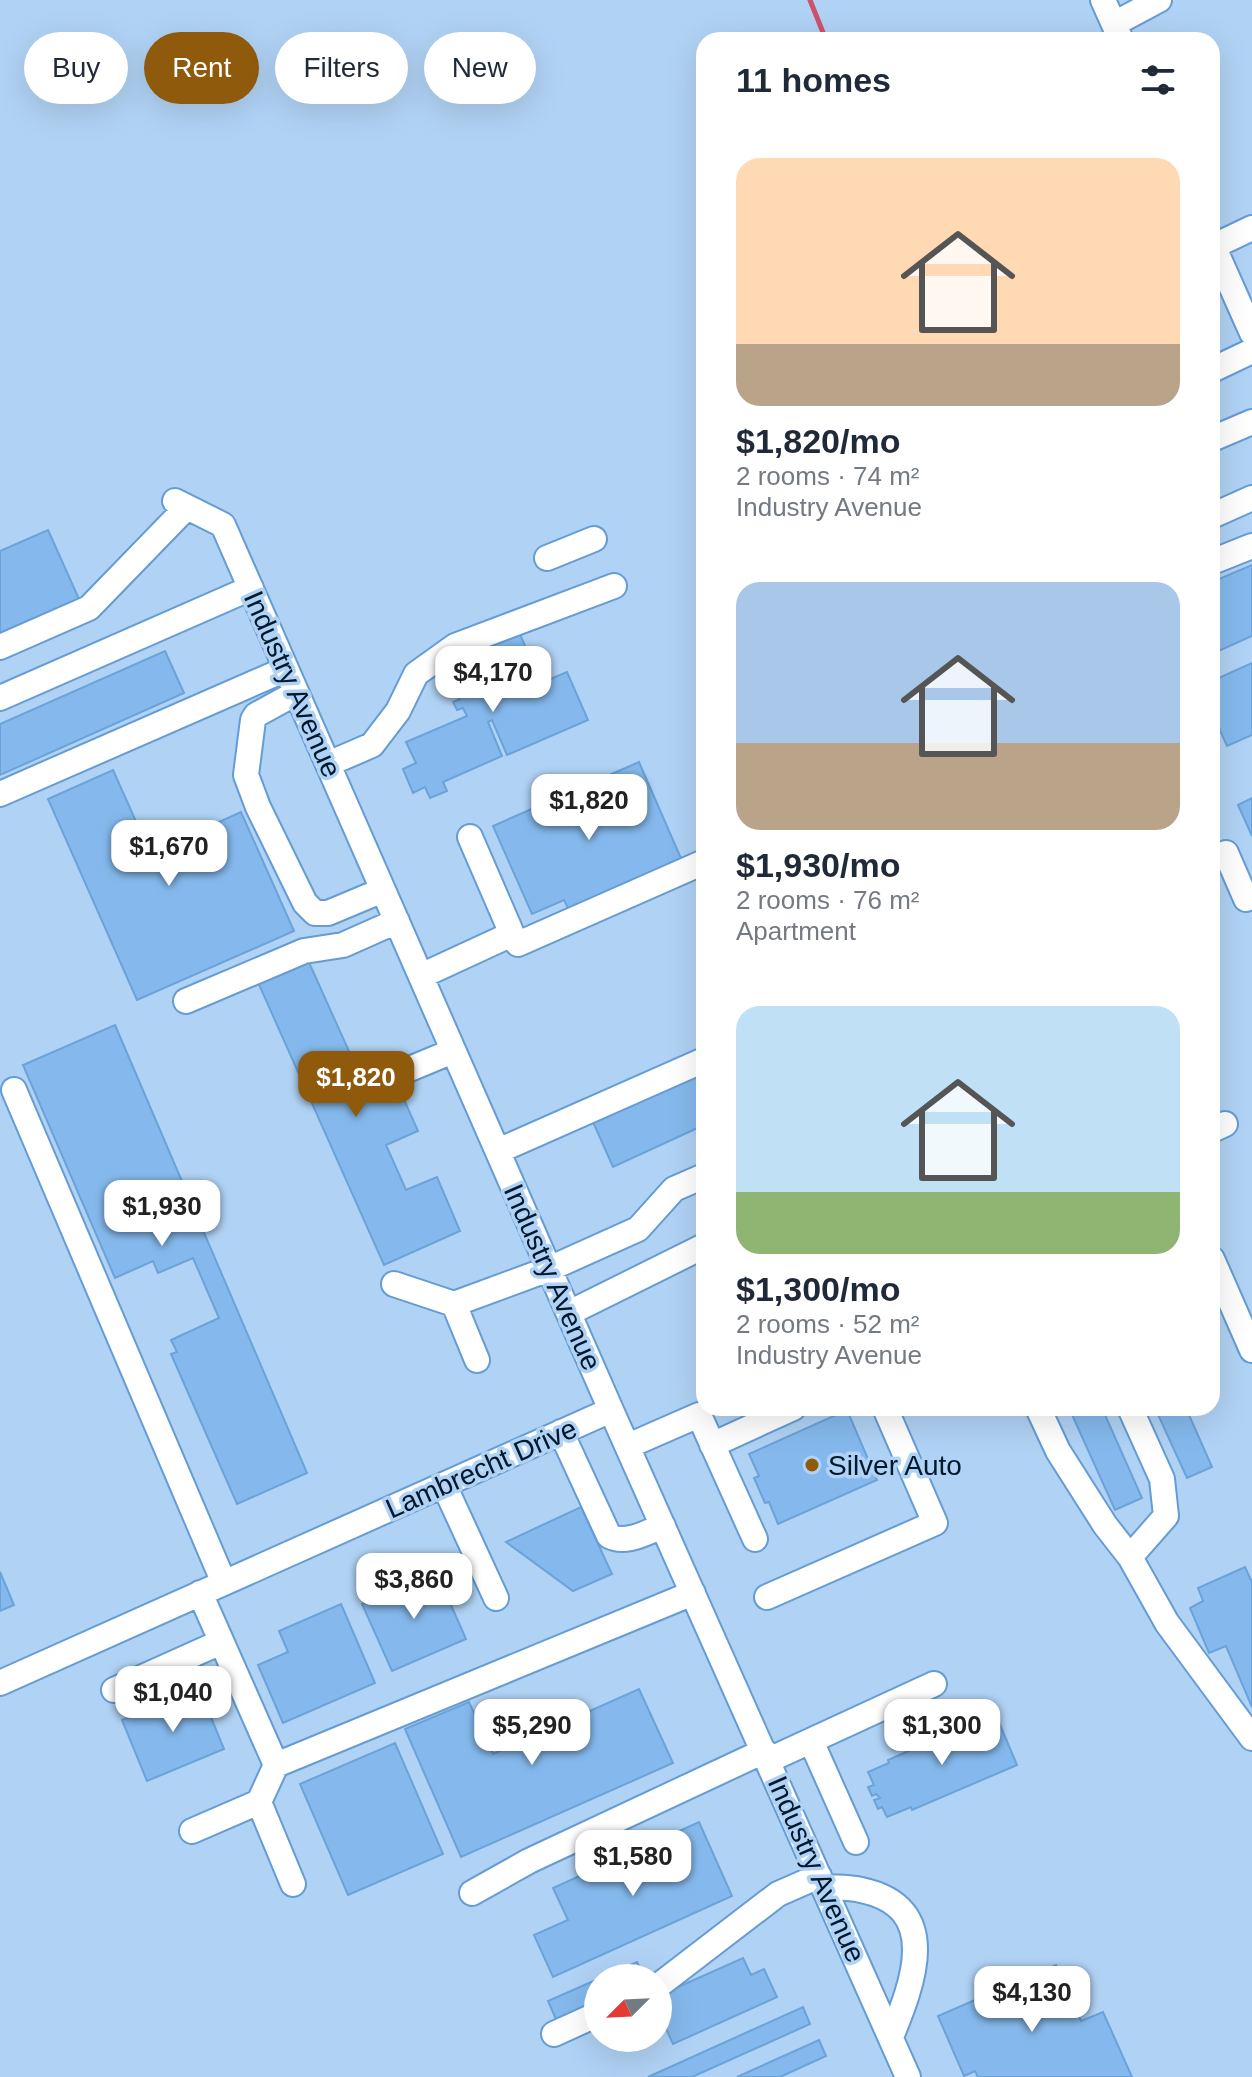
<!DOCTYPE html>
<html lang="en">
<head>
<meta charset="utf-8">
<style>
  :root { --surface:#fff; --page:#f2f2f3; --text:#1f2937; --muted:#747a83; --accent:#8f5a0b }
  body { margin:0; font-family:Arial,sans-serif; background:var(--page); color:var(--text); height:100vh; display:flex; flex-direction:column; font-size:30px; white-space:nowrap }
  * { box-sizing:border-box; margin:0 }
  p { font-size:26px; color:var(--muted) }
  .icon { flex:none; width:44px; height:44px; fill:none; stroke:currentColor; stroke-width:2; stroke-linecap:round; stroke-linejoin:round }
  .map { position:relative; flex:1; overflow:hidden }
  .details { position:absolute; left:696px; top:32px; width:524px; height:1384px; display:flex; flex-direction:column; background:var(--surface); border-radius:24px; box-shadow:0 8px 32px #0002 }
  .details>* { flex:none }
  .banner { position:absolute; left:24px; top:32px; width:552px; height:72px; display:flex; gap:16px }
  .needle { width:52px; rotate:246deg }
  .tools { position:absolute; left:584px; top:1964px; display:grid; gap:16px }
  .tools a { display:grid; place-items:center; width:88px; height:88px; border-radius:50%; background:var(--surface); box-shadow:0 8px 32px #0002; font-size:40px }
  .price { position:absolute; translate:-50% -68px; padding:0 18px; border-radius:16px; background:#fff; color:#222; font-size:26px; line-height:52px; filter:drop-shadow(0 2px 4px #0008) }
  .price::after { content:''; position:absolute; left:50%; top:48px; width:24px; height:18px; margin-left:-12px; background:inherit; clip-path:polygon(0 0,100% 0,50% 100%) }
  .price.current { background:var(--accent); color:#fff }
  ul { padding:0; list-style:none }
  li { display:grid; align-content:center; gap:16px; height:424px; padding:0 40px }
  li span { display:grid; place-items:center; height:248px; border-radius:24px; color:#555 }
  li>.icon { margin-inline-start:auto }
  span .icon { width:144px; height:144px; fill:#fffc; stroke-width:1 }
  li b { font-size:34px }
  h2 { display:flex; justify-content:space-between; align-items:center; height:96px; padding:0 40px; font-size:34px }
  .tag { padding:0 28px; border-radius:36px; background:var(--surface); box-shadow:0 8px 32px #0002; font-size:28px; line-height:72px }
  .tag.current { background:var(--accent); color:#fff }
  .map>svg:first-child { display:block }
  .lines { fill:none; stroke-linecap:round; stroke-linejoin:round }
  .stream { stroke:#cc526d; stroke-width:5 }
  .building { fill:#85b9ed; stroke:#6aa2da; stroke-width:2 }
  .minor-casing { stroke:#649cd3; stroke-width:28 }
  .minor { stroke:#fff; stroke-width:24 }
  .poi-dot { fill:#8f5a0b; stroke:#b0d2f4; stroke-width:3 }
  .labels { text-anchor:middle; stroke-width:7; stroke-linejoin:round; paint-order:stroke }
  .street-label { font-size:28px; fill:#02182d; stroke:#b0d2f4 }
  .poi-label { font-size:28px; fill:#02182d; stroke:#b0d2f4; text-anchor:start }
</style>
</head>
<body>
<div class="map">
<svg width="1252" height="2077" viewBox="0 0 1252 2077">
  <rect width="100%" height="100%" fill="#b0d2f4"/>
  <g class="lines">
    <!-- stream -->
    <path class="stream" d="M 810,0 L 826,40"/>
  </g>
  <!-- building -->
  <path class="building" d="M 48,530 L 79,599 L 0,633 L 0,551 Z
    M 1252,565 L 1252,636 L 1212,654 L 1212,582 Z
    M 519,632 L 541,683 L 567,672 L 588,720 L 507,755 L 492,720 L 488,722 L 502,756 L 443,782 L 447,791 L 430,798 L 425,787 L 413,793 L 403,769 L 416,763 L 406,742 L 467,716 L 463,708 L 457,710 L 453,702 L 460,699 L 452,680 L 445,683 L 441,672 L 446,670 L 444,665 Z
    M 165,651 L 184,693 L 0,775 L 0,724 Z
    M 1252,663 L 1252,735 L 1227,746 L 1212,713 L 1212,681 Z
    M 639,762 L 683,863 L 570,912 L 564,900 L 532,914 L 493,826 Z
    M 113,770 L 150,853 L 241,812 L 294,931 L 137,1000 L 48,799 Z
    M 1252,798 L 1252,836 L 1238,805 Z
    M 307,958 L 370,1098 L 398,1086 L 418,1131 L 386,1145 L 406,1190 L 437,1177 L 460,1231 L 384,1265 L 257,980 Z
    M 115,1025 L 307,1473 L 237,1504 L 171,1354 L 177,1352 L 171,1340 L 219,1318 L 193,1258 L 158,1273 L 153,1261 L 115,1278 L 23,1065 Z
    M 704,1071 L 704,1125 L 613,1167 L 593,1122 Z
    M 1069,1408 L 1102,1408 L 1142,1498 L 1115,1510 Z
    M 1155,1408 L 1186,1408 L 1212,1467 L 1187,1478 Z
    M 847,1410 L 877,1480 L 778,1524 L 769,1502 L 765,1503 L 754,1478 L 759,1476 L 749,1454 Z
    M 581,1507 L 612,1574 L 573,1591 L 506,1542 Z
    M 1245,1567 L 1252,1582 L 1252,1707 L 1226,1646 L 1209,1653 L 1190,1608 L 1203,1601 L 1198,1588 Z
    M 436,1571 L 466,1639 L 392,1671 L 362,1604 Z
    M 0,1572 L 14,1605 L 0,1611 Z
    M 341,1604 L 375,1683 L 283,1723 L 258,1665 L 288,1652 L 279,1631 Z
    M 199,1688 L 224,1749 L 147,1781 L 122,1720 Z
    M 639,1689 L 673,1763 L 461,1857 L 405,1729 L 469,1702 L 493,1754 Z
    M 995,1713 L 1017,1765 L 912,1810 L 911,1807 L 887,1817 L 882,1807 L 878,1809 L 874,1800 L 880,1798 L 876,1794 L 872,1796 L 868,1787 L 874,1785 L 868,1772 L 889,1763 L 888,1760 Z
    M 395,1743 L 443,1854 L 348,1895 L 300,1784 Z
    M 699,1822 L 732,1896 L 553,1977 L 534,1935 L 568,1920 L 553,1888 Z
    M 743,1958 L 751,1975 L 764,1969 L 777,1997 L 673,2044 L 658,2011 L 658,1996 Z
    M 637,1962 L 645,1978 L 600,1978 Z
    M 1056,1965 L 1081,2021 L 1103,2012 L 1132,2077 L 978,2077 L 975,2071 L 964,2076 L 938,2016 Z
    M 598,1979 L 598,2007 L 558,2024 L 548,2001 Z
    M 803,2007 L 810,2024 L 692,2077 L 648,2077 Z
    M 819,2040 L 826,2056 L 780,2077 L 737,2077 Z"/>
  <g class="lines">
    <defs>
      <path id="minor" d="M 1103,0 L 1121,40
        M 1114,24 L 1159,0
        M 1212,243 L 1252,333
        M 1212,247 L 1252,228
        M 1212,370 L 1252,351
        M 1212,439 L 1252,422
        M 175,501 L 223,525 L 611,1410 L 908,2077
        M 1214,515 L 1252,498
        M 547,558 L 594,539
        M 1212,562 L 1252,546
        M 0,647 L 89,608 L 187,507
        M 296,693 L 256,715 L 253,720 L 246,775 L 258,807 L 305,903 L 315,913 L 328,913 L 383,890
        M 0,698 L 251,588
        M 328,764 L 372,745 L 398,711 L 416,674 L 455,646 L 614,586
        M 0,794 L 286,669
        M 1212,859 L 1226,853 L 1246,899 L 1252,896
        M 512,934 L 518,944 L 704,862
        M 421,976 L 512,934 L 470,837
        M 186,1001 L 304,951 L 343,945 L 397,921
        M 400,1073 L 453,1051
        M 14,1090 L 224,1583
        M 1212,1130 L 1225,1124
        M 498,1151 L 704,1060
        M 1212,1259 L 1252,1350
        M 394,1284 L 454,1304 L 549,1269 L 638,1229 L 674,1189 L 704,1176
        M 454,1304 L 477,1360
        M 569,1313 L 704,1246
        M 1038,1408 L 1058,1451 L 1105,1525 L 1130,1557 L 1167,1623 L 1252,1738
        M 1130,1408 L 1162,1479 L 1166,1516 L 1130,1557
        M 561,1432 L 609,1536 C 626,1545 647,1532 663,1526
        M 712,1445 L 793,1408
        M 628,1446 L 699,1415 L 755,1539
        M 444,1485 L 496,1598
        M 200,1593 L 276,1765 L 693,1593
        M 767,1597 L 935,1523 L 885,1408
        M 0,1683 L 611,1410
        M 114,1690 L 221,1642
        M 811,1741 L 856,1842
        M 769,1760 L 934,1684
        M 276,1765 L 259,1802 L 293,1884
        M 192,1831 L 259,1802
        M 824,1887 C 836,1888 849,1887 861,1890 C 943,1907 913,1983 891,2037
        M 472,1893 L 529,1861 L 764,1751
        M 658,1986 L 778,1894 L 819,1876
        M 554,2034 L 598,2014"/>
    </defs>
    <!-- minor casing -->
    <use href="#minor" class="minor-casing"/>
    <!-- minor -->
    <use href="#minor" class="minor"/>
  </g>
  <!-- markers -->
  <circle class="poi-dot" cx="812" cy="1465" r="8"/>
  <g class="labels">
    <!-- street labels -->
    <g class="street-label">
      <text transform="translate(293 684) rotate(66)" y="10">Industry Avenue</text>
      <text transform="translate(553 1277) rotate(66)" y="10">Industry Avenue</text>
      <text transform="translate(481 1468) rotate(-24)" y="10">Lambrecht Drive</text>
      <text transform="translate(817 1869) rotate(66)" y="10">Industry Avenue</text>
    </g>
    <!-- poi labels -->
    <g class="poi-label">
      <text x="828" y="1475">Silver Auto</text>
    </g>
  </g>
</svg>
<div class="tools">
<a><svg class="needle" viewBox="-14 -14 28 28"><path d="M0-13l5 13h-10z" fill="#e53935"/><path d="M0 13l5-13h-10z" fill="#747a83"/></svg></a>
</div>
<b class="price" style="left:493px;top:714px">$4,170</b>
<b class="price" style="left:589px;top:842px">$1,820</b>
<b class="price" style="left:169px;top:888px">$1,670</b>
<b class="price current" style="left:356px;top:1119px">$1,820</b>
<b class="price" style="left:162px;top:1248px">$1,930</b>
<b class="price" style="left:414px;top:1621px">$3,860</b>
<b class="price" style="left:173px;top:1734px">$1,040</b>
<b class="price" style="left:532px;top:1767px">$5,290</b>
<b class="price" style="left:942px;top:1767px">$1,300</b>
<b class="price" style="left:633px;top:1898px">$1,580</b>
<b class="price" style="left:1032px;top:2034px">$4,130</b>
<div class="banner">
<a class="tag">Buy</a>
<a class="tag current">Rent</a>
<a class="tag">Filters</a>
<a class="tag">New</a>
</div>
<section class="details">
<h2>11 homes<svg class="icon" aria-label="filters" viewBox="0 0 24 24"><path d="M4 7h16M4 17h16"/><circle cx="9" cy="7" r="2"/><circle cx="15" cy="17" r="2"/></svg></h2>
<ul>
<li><span style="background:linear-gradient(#ffd9b3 75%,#b9a48a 0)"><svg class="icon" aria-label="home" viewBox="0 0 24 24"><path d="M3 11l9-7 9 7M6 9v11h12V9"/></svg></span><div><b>$1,820/mo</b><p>2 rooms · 74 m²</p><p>Industry Avenue</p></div></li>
<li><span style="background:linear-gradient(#a9c7e8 65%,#b9a48a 0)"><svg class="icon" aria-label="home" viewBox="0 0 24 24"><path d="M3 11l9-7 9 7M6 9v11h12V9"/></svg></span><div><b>$1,930/mo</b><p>2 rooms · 76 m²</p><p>Apartment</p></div></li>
<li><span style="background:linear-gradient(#bfe0f5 75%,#8fb573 0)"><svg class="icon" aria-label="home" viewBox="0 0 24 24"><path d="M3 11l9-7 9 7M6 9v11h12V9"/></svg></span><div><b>$1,300/mo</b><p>2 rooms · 52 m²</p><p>Industry Avenue</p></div></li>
</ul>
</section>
</div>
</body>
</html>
